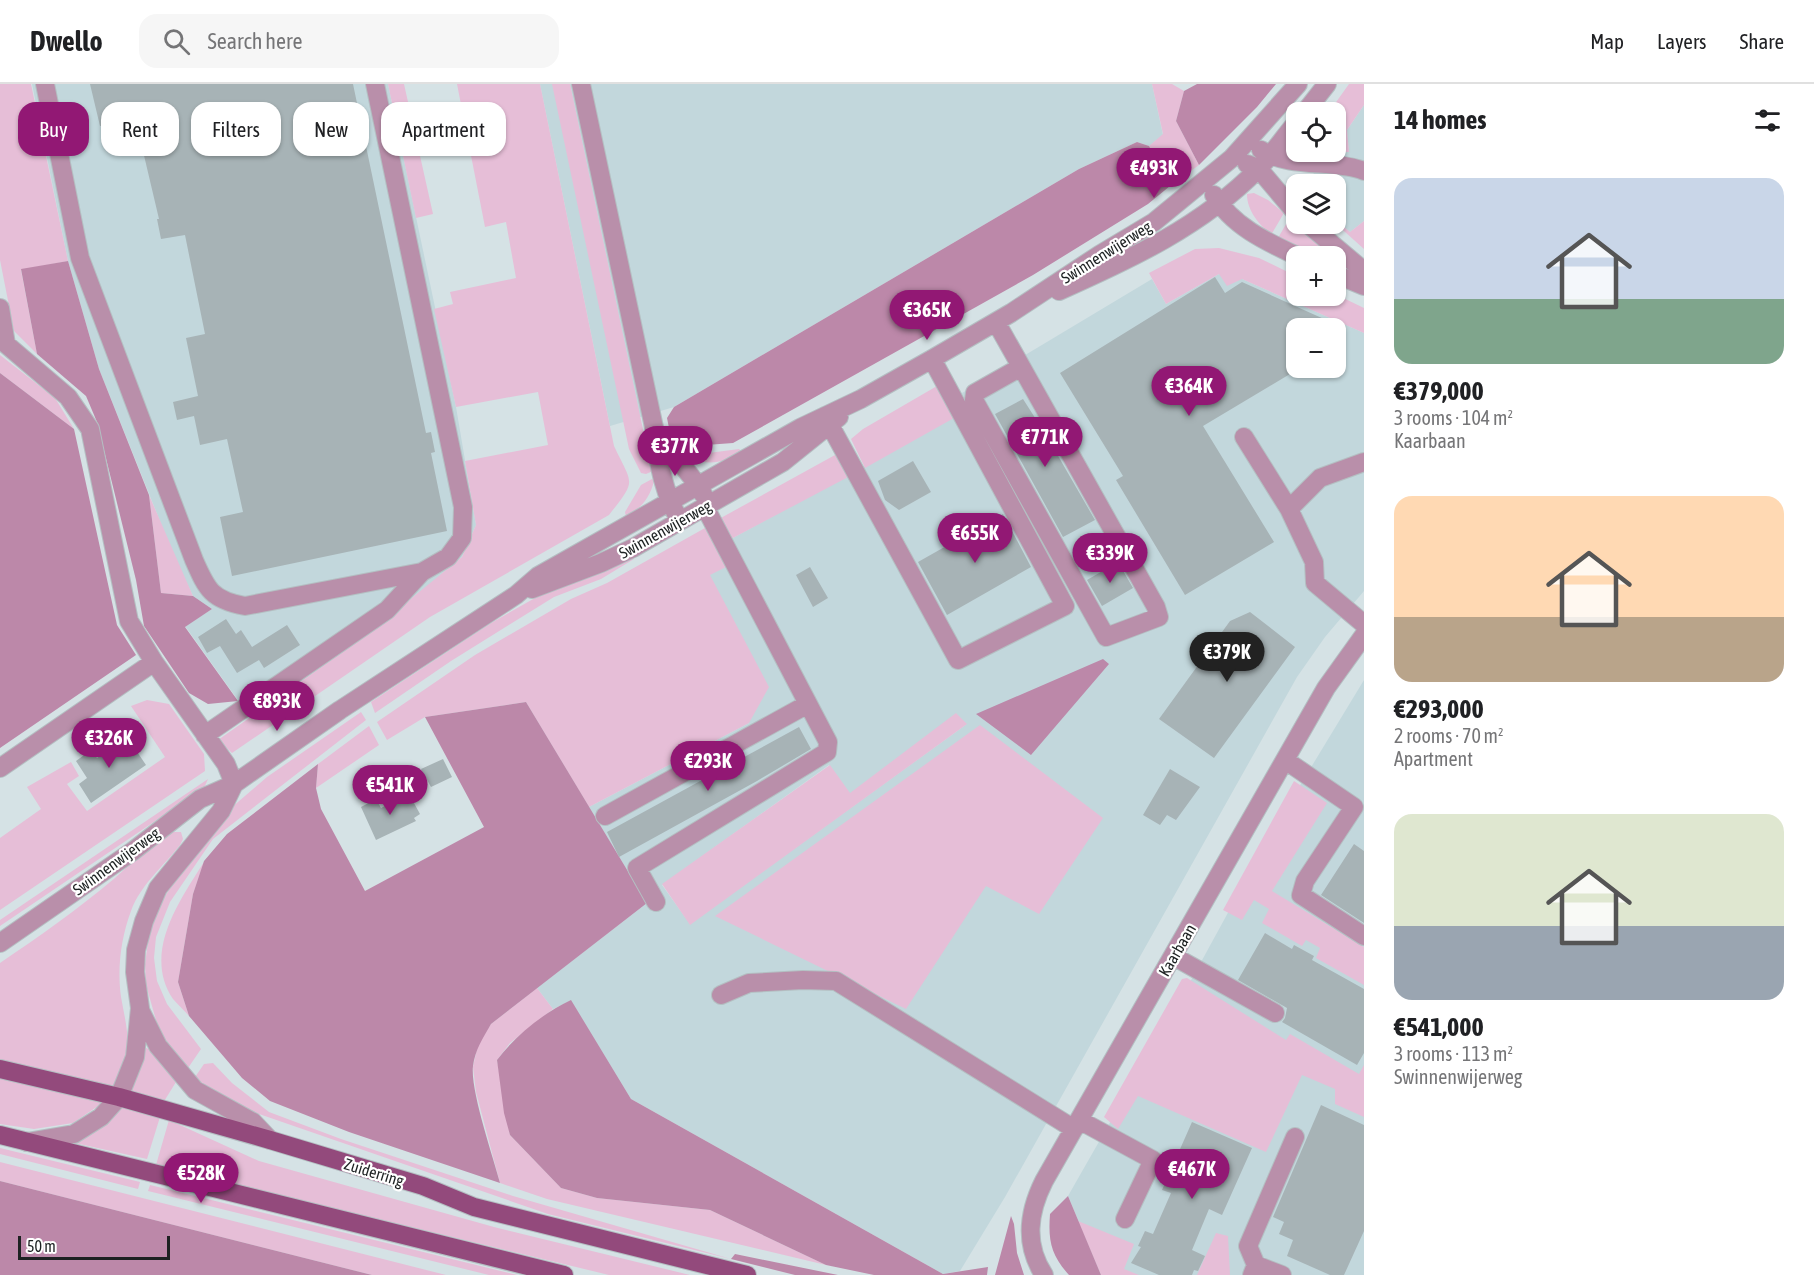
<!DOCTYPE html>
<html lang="en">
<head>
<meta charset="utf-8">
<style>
  :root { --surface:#fff; --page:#f6f6f6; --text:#202124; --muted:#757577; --line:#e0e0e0; --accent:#921874 }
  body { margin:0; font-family:"Asap Condensed",sans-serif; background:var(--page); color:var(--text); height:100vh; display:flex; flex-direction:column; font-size:22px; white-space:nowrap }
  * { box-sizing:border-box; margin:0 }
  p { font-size:20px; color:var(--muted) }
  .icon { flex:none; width:33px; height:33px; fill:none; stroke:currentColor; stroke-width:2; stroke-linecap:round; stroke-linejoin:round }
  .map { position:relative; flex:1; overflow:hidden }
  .details { display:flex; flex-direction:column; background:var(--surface); width:450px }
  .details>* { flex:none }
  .top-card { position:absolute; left:18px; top:18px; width:570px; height:54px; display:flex; gap:12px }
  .fabs { position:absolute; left:1286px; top:18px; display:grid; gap:12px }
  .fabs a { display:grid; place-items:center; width:60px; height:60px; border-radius:12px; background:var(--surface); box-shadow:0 2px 4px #0004; font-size:30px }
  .scale { position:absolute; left:18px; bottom:15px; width:152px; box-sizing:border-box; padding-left:6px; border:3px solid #1d2122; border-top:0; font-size:16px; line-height:21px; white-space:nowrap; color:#1d2122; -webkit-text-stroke:4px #fff; paint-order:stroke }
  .price { position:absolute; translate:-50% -51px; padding:0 14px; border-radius:21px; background:var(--accent); color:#fff; font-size:20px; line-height:39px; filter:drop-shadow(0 2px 3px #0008) }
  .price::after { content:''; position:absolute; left:50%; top:36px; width:18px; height:14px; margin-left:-9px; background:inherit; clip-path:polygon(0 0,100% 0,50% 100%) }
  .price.current { background:#222; color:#fff }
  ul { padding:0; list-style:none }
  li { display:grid; align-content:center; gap:12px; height:318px; padding:0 30px }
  li span { display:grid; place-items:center; height:186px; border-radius:18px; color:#555 }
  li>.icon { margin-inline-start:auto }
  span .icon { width:108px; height:108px; fill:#fffc; stroke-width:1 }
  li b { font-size:26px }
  h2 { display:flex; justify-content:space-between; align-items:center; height:72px; padding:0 30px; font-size:26px }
  .chip { padding:0 21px; border-radius:18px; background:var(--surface); box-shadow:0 2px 4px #0004; font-size:21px; line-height:54px }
  .chip.current { background:var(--accent); color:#fff }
  header { display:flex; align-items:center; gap:36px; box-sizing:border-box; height:84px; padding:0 30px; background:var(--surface); border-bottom:2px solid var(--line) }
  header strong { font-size:28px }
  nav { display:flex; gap:33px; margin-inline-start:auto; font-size:21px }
  .search { width:420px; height:54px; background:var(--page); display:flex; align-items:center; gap:15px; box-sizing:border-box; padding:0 21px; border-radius:18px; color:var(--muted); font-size:22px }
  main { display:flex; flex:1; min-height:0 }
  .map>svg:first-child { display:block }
  .built { fill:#c2d7dc; fill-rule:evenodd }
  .green { fill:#e6bed7 }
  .forest { fill:#bc88a9 }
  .building { fill:#a7b3b6 }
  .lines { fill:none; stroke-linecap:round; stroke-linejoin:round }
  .minor-casing { stroke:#b4bfc2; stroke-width:20 }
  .major-casing { stroke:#b4bfc2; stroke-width:20 }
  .minor { stroke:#b98faa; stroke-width:18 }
  .major { stroke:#934a7c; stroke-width:18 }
  .labels { text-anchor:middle; stroke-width:4.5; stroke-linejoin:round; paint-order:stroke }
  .street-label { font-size:16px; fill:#1d2122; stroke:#fff }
</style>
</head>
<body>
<header>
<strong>Dwello</strong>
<div class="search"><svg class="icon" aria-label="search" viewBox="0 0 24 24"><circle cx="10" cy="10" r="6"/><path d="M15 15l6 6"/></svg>Search here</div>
<nav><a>Map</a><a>Layers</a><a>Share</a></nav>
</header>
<main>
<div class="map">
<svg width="1364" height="1191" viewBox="0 0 1364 1191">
  <rect width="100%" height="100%" fill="#d5e2e5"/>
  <!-- built -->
  <path class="built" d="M 32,0 L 388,0 L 456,323 L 476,441 L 462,473 L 441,492 L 364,553 L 250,633 L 185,542 L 212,525 L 193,512 L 174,472 L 99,285 L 68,177 Z
    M 540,0 L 1152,0 L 1163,51 L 1149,62 L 1137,58 L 1079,85 L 674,323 L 610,342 Z
    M 1364,21 L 1364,137 L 1350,148 L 1338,138 L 1335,127 L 1337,101 L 1312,100 L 1317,68 L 1349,68 L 1347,46 Z
    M 1219,190 L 1242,195 L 1364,249 L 1364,507 L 1325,553 L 1297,593 L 1005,1113 L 960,1187 L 943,1190 L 631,1015 L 571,917 L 553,925 L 537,904 L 647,819 L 589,723 L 749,639 L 709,491 L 731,455 L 969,325 L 962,309 L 1152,195 L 1166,220 ZM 1296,244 L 1335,244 L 1335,284 L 1296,284 ZM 967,640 L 690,840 L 662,801 L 829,681 L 850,710 Z
    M 1364,596 L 1364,1191 L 1101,1191 L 1068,1112 L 1189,900 L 1276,741 Z"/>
  <!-- green -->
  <path class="green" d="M 0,0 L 31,0 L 68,177 L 21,186 L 37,270 L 14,247 L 0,176 Z
    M 388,0 L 404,0 L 433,130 L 416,134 Z
    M 457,0 L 540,0 L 614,362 C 633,402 637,395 609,431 L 430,533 L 232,669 L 218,656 L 364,553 L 462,473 L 476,441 L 465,377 L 548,361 L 538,308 L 456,323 L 434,225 L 453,220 L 450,208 L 516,194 L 506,138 L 485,143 Z
    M 552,0 L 570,0 L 645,355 L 655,382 L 653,387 L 646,390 L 641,389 L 629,365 Z
    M 1152,0 L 1172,0 L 1184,7 L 1176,37 L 1199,81 L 1170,102 L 1149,62 L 1163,50 Z
    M 1349,0 L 1364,0 L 1364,21 L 1347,46 L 1349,68 L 1328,68 L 1335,68 L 1335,28 L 1329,28 Z
    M 1254,109 L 1268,116 L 1284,129 L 1271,151 C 1259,140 1247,127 1247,110 Z
    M 1335,127 L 1338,138 L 1350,148 L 1364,137 L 1364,165 L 1335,139 Z
    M 1289,135 L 1321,159 L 1321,165 L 1311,171 L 1278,154 Z
    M 1219,164 L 1259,174 L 1296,192 L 1296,212 L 1335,210 L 1364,224 L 1364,249 L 1242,195 L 1227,202 L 1219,190 L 1166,220 L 1149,189 L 1195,165 Z
    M 0,271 L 55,314 L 74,345 L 0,289 Z
    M 937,302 L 954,334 L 865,384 L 851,355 L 863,345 Z
    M 739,365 L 742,368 C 723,378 712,382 692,375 L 694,371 Z
    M 835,371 L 850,392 L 731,455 L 719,435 Z
    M 652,395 L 654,397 C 650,414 641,424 626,433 L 625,428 L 641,401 Z
    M 149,411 L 193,512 L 161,509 Z
    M 705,444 L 728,482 L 710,491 L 769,603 L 749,639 L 589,723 L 526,618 L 425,633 L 387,656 L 377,638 L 475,571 L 571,515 L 607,499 Z
    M 632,471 L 634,475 L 601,495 L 554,513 L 451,577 L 375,629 L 371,618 L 491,539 L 535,514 Z
    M 147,616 L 169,620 L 204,670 L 205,687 L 0,826 L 0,754 L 41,725 L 27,703 L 71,678 L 79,692 L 67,700 L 87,727 L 165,673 L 131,622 Z
    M 361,628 L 366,636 L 213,755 L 170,818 L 156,853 L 154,874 L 157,897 L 167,920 L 201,965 L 186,987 L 162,957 L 146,901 L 145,880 L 149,851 L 157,828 L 176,792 L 231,724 L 267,693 Z
    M 956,629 L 967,640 L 690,841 L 662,800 L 830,681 L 850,709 Z
    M 980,641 L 1103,734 L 1039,830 L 986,802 L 906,925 L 715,832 Z
    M 369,642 L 379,661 L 316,704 L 318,680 Z
    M 208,695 L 204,704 L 0,842 L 0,836 Z
    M 1294,697 L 1327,719 L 1272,807 L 1364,863 L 1364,901 L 1316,874 L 1320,864 L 1306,856 L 1302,862 L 1262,839 L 1269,825 L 1254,816 L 1242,836 L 1223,826 Z
    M 173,748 L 181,748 L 183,755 L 180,761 C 163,783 141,800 131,827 C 121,854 117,884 121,913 C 125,935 130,954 127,977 C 125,986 118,997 114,1006 L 0,979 L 0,879 C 40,852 78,825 115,794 C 133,779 150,755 173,748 Z
    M 204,778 L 193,810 L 178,898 L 189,932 C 184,926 178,921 173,915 C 142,869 180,816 204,778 Z
    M 1187,894 L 1286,956 L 1290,950 L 1359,990 L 1364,981 L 1364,1033 L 1335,1020 L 1335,1005 L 1302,991 L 1266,1068 L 1138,1012 L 1118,1045 L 1104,1033 L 1182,895 Z
    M 537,904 L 553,925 L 510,959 L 497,976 L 510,1051 L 561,1104 L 597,1114 L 710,1126 L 826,1181 L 547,1115 L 500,1099 L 476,1008 L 473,983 L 478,960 L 491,940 Z
    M 146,964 L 152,966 L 176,998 L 163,1019 L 128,1008 Z
    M 213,979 L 232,999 L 269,1028 L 341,1055 L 513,1112 L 731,1175 L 548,1130 L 236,1022 L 193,996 L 204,980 Z
    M 0,992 L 104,1018 L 73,1039 L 34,1045 L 0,1040 Z
    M 120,1023 L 160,1033 L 147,1075 L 75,1059 L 96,1047 Z
    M 169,1036 L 259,1077 L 494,1143 L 690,1191 L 609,1191 L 156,1081 Z
    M 0,1064 L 140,1098 L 138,1105 L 0,1070 Z
    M 0,1078 L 446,1191 L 372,1191 L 0,1097 Z
    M 150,1101 L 517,1191 L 489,1191 L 148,1107 Z
    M 1078,1137 L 1134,1160 L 1124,1185 L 1139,1191 L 1101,1191 Z
    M 1216,1149 L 1228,1152 L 1230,1191 L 1197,1191 Z"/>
  <!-- forest -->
  <path class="forest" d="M 1197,0 L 1276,0 L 1257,23 L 1199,81 L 1176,37 L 1184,7 Z
    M 1137,58 L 1149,62 L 1170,102 L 1148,120 L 1033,191 L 733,359 L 693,362 L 680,369 L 671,354 L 667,334 L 674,323 L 1079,85 Z
    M 68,177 L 99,285 L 149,411 L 161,509 L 193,512 L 212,525 L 185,543 L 238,617 L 208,620 L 189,609 L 144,542 L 136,496 L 97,338 L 86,312 L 37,270 L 21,185 Z
    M 0,289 L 74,345 L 117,541 L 136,571 L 0,664 Z
    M 1103,575 L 1109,580 L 1031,671 L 976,630 Z
    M 526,618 L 647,819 L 491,940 C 483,954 475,966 473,982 C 470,1006 493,1072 500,1099 L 349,1048 L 270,1017 L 242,994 L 189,932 L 178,898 L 193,810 L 204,777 L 227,750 L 318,680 L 316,704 L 321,725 L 365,807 L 484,743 L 425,633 Z
    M 571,916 L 631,1015 L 943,1190 L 988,1183 L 987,1191 L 874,1191 L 826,1181 L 710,1126 L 597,1114 L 561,1104 L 510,1051 L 504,1029 L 497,976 C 516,951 542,930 571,916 Z
    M 0,1097 L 372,1191 L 0,1191 Z
    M 1068,1112 L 1101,1191 L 1069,1191 C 1051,1171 1048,1157 1050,1130 Z
    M 1011,1132 L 1014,1140 L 1017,1169 L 1024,1191 L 995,1191 Z
    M 735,1170 L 838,1191 L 795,1191 L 731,1175 Z"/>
  <!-- building -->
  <path class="building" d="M 90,0 L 353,0 L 426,349 L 431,348 L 435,368 L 431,369 L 447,447 L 232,492 L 220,433 L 243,428 L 227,355 L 200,361 L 194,332 L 177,336 L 173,318 L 198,312 L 186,254 L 205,250 L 185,151 L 161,155 L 157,135 L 159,135 L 138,46 L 119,51 L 116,39 L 100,42 Z
    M 1215,193 L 1225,209 L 1242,198 L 1344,244 L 1296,244 L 1296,284 L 1300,284 L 1203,342 L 1274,458 L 1185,511 L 1116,396 L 1123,392 L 1060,289 Z
    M 1023,315 L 1046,351 L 1095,436 L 1063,453 L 995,330 Z
    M 913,377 L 931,408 L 899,426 L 885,416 L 878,397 Z
    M 1003,430 L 1031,483 L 947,531 L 918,478 Z
    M 1118,478 L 1133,504 L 1102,522 L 1087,496 Z
    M 810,483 L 828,514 L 813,523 L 796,491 Z
    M 1250,528 L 1295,563 L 1214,674 L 1159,635 L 1230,537 Z
    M 226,535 L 236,550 L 241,546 L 252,563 L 287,541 L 300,561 L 264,584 L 259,576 L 237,589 L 220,562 L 207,569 L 198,553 Z
    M 799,643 L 811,665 L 757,697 L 619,773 L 607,748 Z
    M 127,653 L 146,681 L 91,719 L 79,700 L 87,694 L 76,677 L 91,666 L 97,674 Z
    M 443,675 L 452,693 L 431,703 L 421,685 Z
    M 1170,685 L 1200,703 L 1176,736 L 1167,731 L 1160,741 L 1143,731 Z
    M 409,710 L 420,730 L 414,734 L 416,737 L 376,756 L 361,723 L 376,715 L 381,724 Z
    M 1354,760 L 1364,767 L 1364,839 L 1321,811 Z
    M 1265,849 L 1292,865 L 1294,861 L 1314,872 L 1312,876 L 1364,905 L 1364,969 L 1357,981 L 1282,938 L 1285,934 L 1287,924 L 1238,896 Z
    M 1321,1021 L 1364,1041 L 1364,1147 L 1344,1191 L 1330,1191 L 1287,1172 L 1293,1156 L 1279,1150 L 1284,1138 L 1273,1133 Z
    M 1192,1038 L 1252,1064 L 1222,1131 L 1209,1125 L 1192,1166 L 1205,1172 L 1198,1187 L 1194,1186 L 1192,1191 L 1159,1191 L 1131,1179 L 1141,1163 L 1138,1162 L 1145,1147 L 1153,1150 L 1171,1109 L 1162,1106 Z"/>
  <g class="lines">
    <defs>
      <path id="minor" d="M 45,0 L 80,174 L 194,476 C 207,506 212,516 245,522 L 422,488 L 448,473 L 462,454 L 463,423 L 375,0
        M 581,0 L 655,348 C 658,380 664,410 680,437
        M 1305,28 L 1327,0
        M 1261,66 C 1291,85 1334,75 1364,87
        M 1247,80 L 1258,84 L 1296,129
        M 1214,111 C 1232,142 1267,158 1297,172
        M 1308,140 L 1364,187
        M 1335,190 L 1364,202
        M 1059,207 C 1131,175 1202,142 1258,85 C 1272,71 1283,54 1296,39
        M 0,224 L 6,260
        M 996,238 L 1018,277 L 1156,523 L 1159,533 L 1106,553 L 974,316 L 975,309 L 1021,283
        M 0,255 L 68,313 L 90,345 L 129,537 L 154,578 L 226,680 L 234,700
        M 825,332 L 958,576 L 1065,522 L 932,275
        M 656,349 C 671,371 690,387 703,410
        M 1244,353 L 1289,425 L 1320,394 L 1364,378
        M 1289,425 L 1314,478 L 1315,499 L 1364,540
        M 532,505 L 601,479 L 633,464 L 783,378 L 839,333
        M 205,651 L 387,526 L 422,488
        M 1285,676 L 1354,723 L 1305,797 L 1301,811 L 1364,852
        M 0,684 L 154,578
        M 605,732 L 808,620
        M 656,818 L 637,784 L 827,668 L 828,658 L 705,423
        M 0,859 L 133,767 L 200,715 L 234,700 L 340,626 L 516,511 L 538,492 L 800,344 L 861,315 L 932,275 L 1011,229 L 1099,171 L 1154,138 L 1232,74 L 1298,0
        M 1173,872 L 1275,929
        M 721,911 L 749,899 L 803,896 L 836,897 L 1074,1045
        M 141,928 L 158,962 L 195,1006 L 253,1038 L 270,1056
        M 1079,1036 L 1153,1076 L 1125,1135
        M 27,1058 L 74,1050 L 101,1033 L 119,1013 L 135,973 L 140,924 L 135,888 L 136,866 L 144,837 L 158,804 L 221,727 L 234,700
        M 1256,1181 L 1248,1162 L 1295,1053
        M 1044,1191 C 1024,1160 1028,1129 1044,1097 L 1326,604 L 1364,551
        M 1252,1191 L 1256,1181 L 1282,1191"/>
      <path id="major" d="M 0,985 L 119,1013 L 270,1056 L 423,1102 L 474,1123 L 747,1191
        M 0,1051 L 564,1191"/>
    </defs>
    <!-- minor casing -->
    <use href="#minor" class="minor-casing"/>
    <!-- major casing -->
    <use href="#major" class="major-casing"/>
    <!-- minor -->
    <use href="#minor" class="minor"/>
    <!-- major -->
    <use href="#major" class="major"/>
  </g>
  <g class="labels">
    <!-- street labels -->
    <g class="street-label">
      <text transform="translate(1106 168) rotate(-32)" y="6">Swinnenwijerweg</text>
      <text transform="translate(665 445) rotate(-29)" y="6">Swinnenwijerweg</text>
      <text transform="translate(116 777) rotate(-36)" y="6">Swinnenwijerweg</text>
      <text transform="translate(1177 866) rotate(-60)" y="6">Kaarbaan</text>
      <text transform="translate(374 1088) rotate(17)" y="6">Zuiderring</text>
    </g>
  </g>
</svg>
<div class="fabs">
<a><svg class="icon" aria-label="locate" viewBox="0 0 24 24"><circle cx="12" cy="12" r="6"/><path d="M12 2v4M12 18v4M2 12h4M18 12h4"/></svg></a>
<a><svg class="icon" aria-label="layers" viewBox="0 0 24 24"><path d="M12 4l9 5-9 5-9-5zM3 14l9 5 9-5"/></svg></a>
<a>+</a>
<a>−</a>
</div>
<div class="scale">50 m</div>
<b class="price" style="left:1154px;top:115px">€493K</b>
<b class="price" style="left:927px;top:257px">€365K</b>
<b class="price" style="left:1189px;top:333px">€364K</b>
<b class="price" style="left:1045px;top:384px">€771K</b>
<b class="price" style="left:675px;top:393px">€377K</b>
<b class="price" style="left:975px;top:480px">€655K</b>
<b class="price" style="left:1110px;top:500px">€339K</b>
<b class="price current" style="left:1227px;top:599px">€379K</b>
<b class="price" style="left:277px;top:648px">€893K</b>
<b class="price" style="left:109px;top:685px">€326K</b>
<b class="price" style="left:708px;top:708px">€293K</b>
<b class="price" style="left:390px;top:732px">€541K</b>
<b class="price" style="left:1192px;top:1116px">€467K</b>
<b class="price" style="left:201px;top:1120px">€528K</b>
<div class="top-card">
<a class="chip current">Buy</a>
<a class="chip">Rent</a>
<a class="chip">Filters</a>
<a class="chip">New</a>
<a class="chip">Apartment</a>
</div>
</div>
<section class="details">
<h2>14 homes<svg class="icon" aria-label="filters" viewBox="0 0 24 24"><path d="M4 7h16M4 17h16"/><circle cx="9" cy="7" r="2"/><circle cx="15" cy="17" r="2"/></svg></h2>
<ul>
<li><span style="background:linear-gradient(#c9d6e8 65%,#7fa58c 0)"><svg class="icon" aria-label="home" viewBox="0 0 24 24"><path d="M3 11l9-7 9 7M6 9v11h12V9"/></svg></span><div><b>€379,000</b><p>3 rooms · 104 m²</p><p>Kaarbaan</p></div></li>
<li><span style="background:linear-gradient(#ffd9b3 65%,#b9a48a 0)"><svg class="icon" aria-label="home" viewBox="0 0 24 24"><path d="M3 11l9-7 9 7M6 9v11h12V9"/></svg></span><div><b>€293,000</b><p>2 rooms · 70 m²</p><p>Apartment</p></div></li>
<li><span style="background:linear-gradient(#dfe7d0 60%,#9aa5b1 0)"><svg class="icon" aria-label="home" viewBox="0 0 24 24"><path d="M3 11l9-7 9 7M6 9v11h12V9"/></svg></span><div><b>€541,000</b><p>3 rooms · 113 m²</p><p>Swinnenwijerweg</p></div></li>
</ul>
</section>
</main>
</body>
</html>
